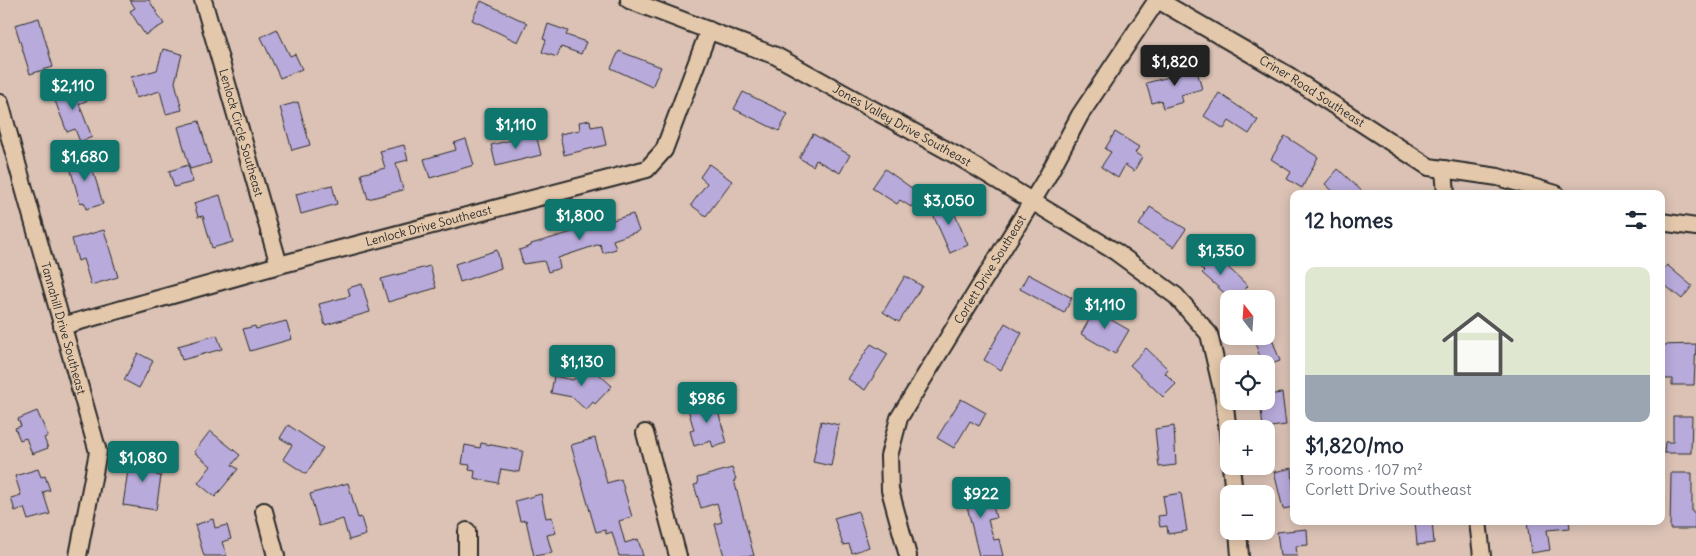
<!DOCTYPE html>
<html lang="en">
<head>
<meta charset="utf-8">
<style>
  :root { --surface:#fff; --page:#f2f2f3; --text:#1f2937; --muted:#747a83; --accent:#0f766e }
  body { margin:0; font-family:Delius,sans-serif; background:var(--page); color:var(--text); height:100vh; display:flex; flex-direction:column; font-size:19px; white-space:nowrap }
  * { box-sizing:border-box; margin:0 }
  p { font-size:16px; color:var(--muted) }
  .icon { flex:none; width:28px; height:28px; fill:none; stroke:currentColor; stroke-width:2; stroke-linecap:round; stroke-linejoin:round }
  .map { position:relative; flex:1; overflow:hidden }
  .side { position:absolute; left:1290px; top:190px; width:375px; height:335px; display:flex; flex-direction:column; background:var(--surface); border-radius:10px; box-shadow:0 2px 12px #0003 }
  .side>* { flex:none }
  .needle { width:32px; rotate:343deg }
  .tools { position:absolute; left:1220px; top:290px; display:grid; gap:10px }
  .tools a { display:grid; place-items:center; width:55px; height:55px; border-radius:10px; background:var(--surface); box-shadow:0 2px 12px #0003; font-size:25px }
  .price { position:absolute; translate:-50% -42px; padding:0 11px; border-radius:5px; background:var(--accent); color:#fff; font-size:16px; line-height:32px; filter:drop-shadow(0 1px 2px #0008) }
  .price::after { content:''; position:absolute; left:50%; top:30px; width:15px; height:11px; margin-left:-8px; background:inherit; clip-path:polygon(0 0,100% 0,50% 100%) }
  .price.current { background:#222; color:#fff }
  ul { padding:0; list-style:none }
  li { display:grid; align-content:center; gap:10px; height:265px; padding:0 15px }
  li span { display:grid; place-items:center; height:155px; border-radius:10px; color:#555 }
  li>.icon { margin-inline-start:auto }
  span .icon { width:90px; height:90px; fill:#fffc; stroke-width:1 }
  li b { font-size:21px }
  h2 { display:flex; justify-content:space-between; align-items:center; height:60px; padding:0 15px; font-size:21px }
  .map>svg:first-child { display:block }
  .building { fill:#b8aada; stroke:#2b2b2b }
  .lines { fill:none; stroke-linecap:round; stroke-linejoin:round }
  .minor-casing { stroke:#2b2b2b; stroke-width:20 }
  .minor { stroke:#e4c8ac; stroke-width:16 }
  .labels { text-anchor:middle; stroke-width:4.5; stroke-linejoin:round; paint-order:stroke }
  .street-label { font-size:12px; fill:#2b2b2b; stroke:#e4c8ac }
</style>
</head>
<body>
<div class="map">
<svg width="1696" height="556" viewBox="0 0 1696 556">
  <rect width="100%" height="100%" fill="#dbc2b5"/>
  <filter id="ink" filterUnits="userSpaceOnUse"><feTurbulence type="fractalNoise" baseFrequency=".02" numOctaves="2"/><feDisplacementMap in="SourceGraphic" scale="10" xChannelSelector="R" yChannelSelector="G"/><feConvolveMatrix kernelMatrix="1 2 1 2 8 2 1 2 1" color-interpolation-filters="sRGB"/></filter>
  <g filter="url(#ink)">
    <!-- building -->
    <path class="building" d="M 130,0 L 149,0 L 164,24 L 145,35 L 130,11 L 135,8 Z
      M 481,1 L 527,23 L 518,42 L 472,20 Z
      M 39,18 L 53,67 L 30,74 L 15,25 Z
      M 548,24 L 568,31 L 566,35 L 586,42 L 581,54 L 561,47 L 557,57 L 542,52 L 546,40 L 543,39 Z
      M 277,29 L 290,56 L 295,54 L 302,69 L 280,78 L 261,37 Z
      M 163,49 L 182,54 L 175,82 L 182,110 L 166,114 L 160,91 L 136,98 L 131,77 L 157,70 Z
      M 619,51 L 661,67 L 652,87 L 611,68 Z
      M 1195,64 L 1202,89 L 1181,95 L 1183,102 L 1163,108 L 1161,100 L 1152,103 L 1146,83 L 1180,74 L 1179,68 Z
      M 71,85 L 74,92 L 84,88 L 88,100 L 79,104 L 92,137 L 80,142 L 75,129 L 67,132 L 52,93 Z
      M 743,92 L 788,114 L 779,131 L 734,109 Z
      M 1219,93 L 1258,120 L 1249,134 L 1229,121 L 1224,129 L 1204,116 Z
      M 298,102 L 310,145 L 292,150 L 280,107 Z
      M 590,120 L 591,127 L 602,125 L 606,145 L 564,155 L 560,134 L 580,130 L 579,122 Z
      M 199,121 L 211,163 L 190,169 L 178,127 Z
      M 1115,132 L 1139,147 L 1135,153 L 1142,157 L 1134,171 L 1125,165 L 1118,178 L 1101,167 L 1111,152 L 1105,149 Z
      M 536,134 L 541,155 L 496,166 L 491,145 Z
      M 813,134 L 850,155 L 840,173 L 816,160 L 813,166 L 799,158 Z
      M 1285,136 L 1318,157 L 1302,188 L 1287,179 L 1291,172 L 1271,159 Z
      M 466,139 L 474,165 L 430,178 L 424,159 L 456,150 L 454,143 Z
      M 404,145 L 408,160 L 396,163 L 403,190 L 368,199 L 361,174 L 385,168 L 380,151 Z
      M 88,154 L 103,204 L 86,209 L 84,202 L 80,203 L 68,160 Z
      M 709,164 L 732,181 L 706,216 L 691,205 L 707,183 L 700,177 Z
      M 188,165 L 193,182 L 174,187 L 169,171 Z
      M 885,169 L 920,194 L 911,207 L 900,200 L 897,204 L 872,188 Z
      M 1338,169 L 1365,194 L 1336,194 L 1325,184 Z
      M 332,185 L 337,204 L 301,214 L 296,194 Z
      M 220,195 L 233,242 L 212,248 L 203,216 L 198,217 L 194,203 Z
      M 949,200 L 968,245 L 950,253 L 930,208 Z
      M 1150,207 L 1186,229 L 1174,247 L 1139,225 Z
      M 633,214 L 639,231 L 613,240 L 616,249 L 603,253 L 600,244 L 558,258 L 560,268 L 548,272 L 544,261 L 523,264 L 519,250 L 531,246 L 531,244 L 593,226 L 592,223 L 612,216 L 613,220 Z
      M 104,230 L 118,277 L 91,285 L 83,259 L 78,261 L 72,239 Z
      M 497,250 L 501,268 L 460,282 L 455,264 Z
      M 1206,250 L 1215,259 L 1217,257 L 1248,286 L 1236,299 L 1231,299 L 1202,273 L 1204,271 L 1194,262 Z
      M 1667,265 L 1692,286 L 1682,299 L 1661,282 L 1661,272 Z
      M 430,266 L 436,288 L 388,302 L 381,279 Z
      M 1028,274 L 1072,298 L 1064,313 L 1020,289 Z
      M 905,276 L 922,286 L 899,322 L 883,312 Z
      M 362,284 L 370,312 L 325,325 L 319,304 L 350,296 L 348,288 Z
      M 1098,304 L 1112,312 L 1108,318 L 1129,330 L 1115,354 L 1081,334 Z
      M 286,321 L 292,339 L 250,351 L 243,329 L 255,326 L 256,329 Z
      M 1005,323 L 1022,333 L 1001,370 L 984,360 Z
      M 217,335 L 222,349 L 182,360 L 178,346 Z
      M 1253,336 L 1271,336 L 1280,361 L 1266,366 L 1266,364 L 1262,364 Z
      M 871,344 L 888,354 L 865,390 L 848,379 Z
      M 1696,344 L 1694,385 L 1672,385 L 1672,379 L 1663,379 L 1661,345 Z
      M 1146,348 L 1168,369 L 1165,373 L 1176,384 L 1163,397 L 1130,365 Z
      M 138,353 L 153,361 L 139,388 L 124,380 Z
      M 588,364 L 612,386 L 595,404 L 593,402 L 586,410 L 572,397 L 551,393 L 554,376 L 573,380 Z
      M 1282,393 L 1286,425 L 1263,428 L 1261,410 L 1265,409 L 1266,395 Z
      M 714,397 L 727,443 L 713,447 L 711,441 L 694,446 L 690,431 L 694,430 L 688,409 L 694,407 L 693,403 Z
      M 961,399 L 986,413 L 979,426 L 970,421 L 954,448 L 937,438 Z
      M 37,411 L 48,436 L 44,438 L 48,448 L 32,454 L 26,438 L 20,440 L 15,428 L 21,426 L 18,419 Z
      M 1673,416 L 1692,416 L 1691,453 L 1664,453 L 1665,442 L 1673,442 Z
      M 821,421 L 839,425 L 831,466 L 813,462 Z
      M 288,425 L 323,448 L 306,474 L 283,459 L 292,445 L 280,438 Z
      M 1174,426 L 1176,465 L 1159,467 L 1155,429 Z
      M 210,431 L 240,455 L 232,465 L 238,469 L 215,497 L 198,483 L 211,466 L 194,452 Z
      M 595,438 L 607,483 L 621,479 L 632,517 L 619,521 L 625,543 L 638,539 L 643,556 L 619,556 L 612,532 L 606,534 L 605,530 L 596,532 L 571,445 Z
      M 481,443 L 523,451 L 519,472 L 501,469 L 498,483 L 474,478 L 475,471 L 469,470 L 470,465 L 462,464 L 465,445 L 480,448 Z
      M 142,451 L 159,454 L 156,475 L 161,476 L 156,510 L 123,505 L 129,463 L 140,465 Z
      M 732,468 L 736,479 L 734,480 L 754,556 L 724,556 L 715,524 L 722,522 L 717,503 L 701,508 L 694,485 L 698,484 L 697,478 Z
      M 1292,468 L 1294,507 L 1283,509 L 1274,472 Z
      M 38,469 L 41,477 L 45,476 L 50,490 L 43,492 L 50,514 L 28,520 L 24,508 L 15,511 L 11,498 L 21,495 L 15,476 Z
      M 1671,473 L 1692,473 L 1692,512 L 1695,512 L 1695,529 L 1670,529 Z
      M 979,477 L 985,504 L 992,502 L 996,518 L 988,520 L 994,540 L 999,539 L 1003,556 L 979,556 L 961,481 Z
      M 348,483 L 358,518 L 361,517 L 366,535 L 349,540 L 343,519 L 319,526 L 310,494 Z
      M 1181,493 L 1187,531 L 1168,534 L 1167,526 L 1160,527 L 1158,516 L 1166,515 L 1163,496 Z
      M 541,494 L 546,518 L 552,517 L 556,533 L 547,535 L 552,553 L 534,556 L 526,520 L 520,521 L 515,501 Z
      M 858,511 L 869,547 L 852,553 L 849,544 L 843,545 L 834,518 Z
      M 213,519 L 215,528 L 227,525 L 231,539 L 222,542 L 227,556 L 204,556 L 195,525 Z
      M 1415,521 L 1432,521 L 1434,543 L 1417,545 Z
      M 1527,521 L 1569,521 L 1570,528 L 1547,530 L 1550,550 L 1531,553 Z
      M 1307,529 L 1308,545 L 1296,546 L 1297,556 L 1280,556 L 1277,532 Z"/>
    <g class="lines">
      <defs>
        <g id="minor">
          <path id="s1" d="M 203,0 L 279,265"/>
          <path id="s2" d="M 629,0 L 776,56 L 959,157 L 1116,252 L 1176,296 L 1209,334 L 1224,398 L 1229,441"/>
          <path id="s3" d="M 1158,0 L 1286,74 L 1429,167 L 1498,177 L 1556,194"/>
          <path id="s4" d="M 0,103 L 98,452 L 78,556"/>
          <path d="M 1444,169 L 1446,194"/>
          <path d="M 1661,222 L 1696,227"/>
          <path id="s5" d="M 62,326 L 279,265 L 647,169 L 664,150 L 709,30"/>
          <path d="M 645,433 L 678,556"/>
          <path d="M 1231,466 L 1234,494"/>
          <path d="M 264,511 L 276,556"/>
          <path d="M 1478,521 L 1482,556"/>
          <path d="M 1238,531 L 1240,556"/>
          <path d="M 467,556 L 467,531"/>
          <path id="s6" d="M 908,556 L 890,490 L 889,456 L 899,418 L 1047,177 L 1080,115 L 1157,0"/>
        </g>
      </defs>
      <!-- minor casing -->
      <use href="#minor" class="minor-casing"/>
      <!-- minor -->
      <use href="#minor" class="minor"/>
    </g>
  </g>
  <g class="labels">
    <!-- street labels -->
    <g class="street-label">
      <text dy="4" stroke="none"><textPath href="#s3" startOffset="179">Criner Road Southeast</textPath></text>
      <text dy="4" stroke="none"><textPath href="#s2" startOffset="301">Jones Valley Drive Southeast</textPath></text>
      <text dy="4" stroke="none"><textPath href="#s1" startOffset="138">Lenlock Circle Southeast</textPath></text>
      <text dy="4" stroke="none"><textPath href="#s5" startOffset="380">Lenlock Drive Southeast</textPath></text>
      <text dy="4" stroke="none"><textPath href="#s6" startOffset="316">Corlett Drive Southeast</textPath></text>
      <text dy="4" stroke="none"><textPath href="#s4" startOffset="234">Tannahill Drive Southeast</textPath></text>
    </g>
  </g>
</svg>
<div class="tools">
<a><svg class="needle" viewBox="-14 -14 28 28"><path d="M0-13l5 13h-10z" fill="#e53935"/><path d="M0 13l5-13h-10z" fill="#747a83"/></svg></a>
<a><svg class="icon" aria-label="locate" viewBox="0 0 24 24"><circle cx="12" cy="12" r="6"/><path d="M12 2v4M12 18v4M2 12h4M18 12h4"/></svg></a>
<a>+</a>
<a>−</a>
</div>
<b class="price current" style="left:1175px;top:87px">$1,820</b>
<b class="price" style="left:73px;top:111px">$2,110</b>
<b class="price" style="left:516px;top:150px">$1,110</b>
<b class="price" style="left:85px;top:182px">$1,680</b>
<b class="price" style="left:949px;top:226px">$3,050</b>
<b class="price" style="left:580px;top:241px">$1,800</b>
<b class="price" style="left:1221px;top:276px">$1,350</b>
<b class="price" style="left:1105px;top:330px">$1,110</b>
<b class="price" style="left:582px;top:387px">$1,130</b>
<b class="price" style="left:707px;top:424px">$986</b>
<b class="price" style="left:143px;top:483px">$1,080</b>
<b class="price" style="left:981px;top:519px">$922</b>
<section class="side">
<h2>12 homes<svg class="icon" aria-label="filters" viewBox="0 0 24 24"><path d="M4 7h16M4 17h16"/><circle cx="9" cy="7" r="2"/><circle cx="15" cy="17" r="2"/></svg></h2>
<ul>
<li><span style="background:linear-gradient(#dfe7d0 70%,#9aa5b1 0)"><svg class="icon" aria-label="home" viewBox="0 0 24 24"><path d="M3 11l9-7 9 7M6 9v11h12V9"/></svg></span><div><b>$1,820/mo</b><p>3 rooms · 107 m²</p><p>Corlett Drive Southeast</p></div></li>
</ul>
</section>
</div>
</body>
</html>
